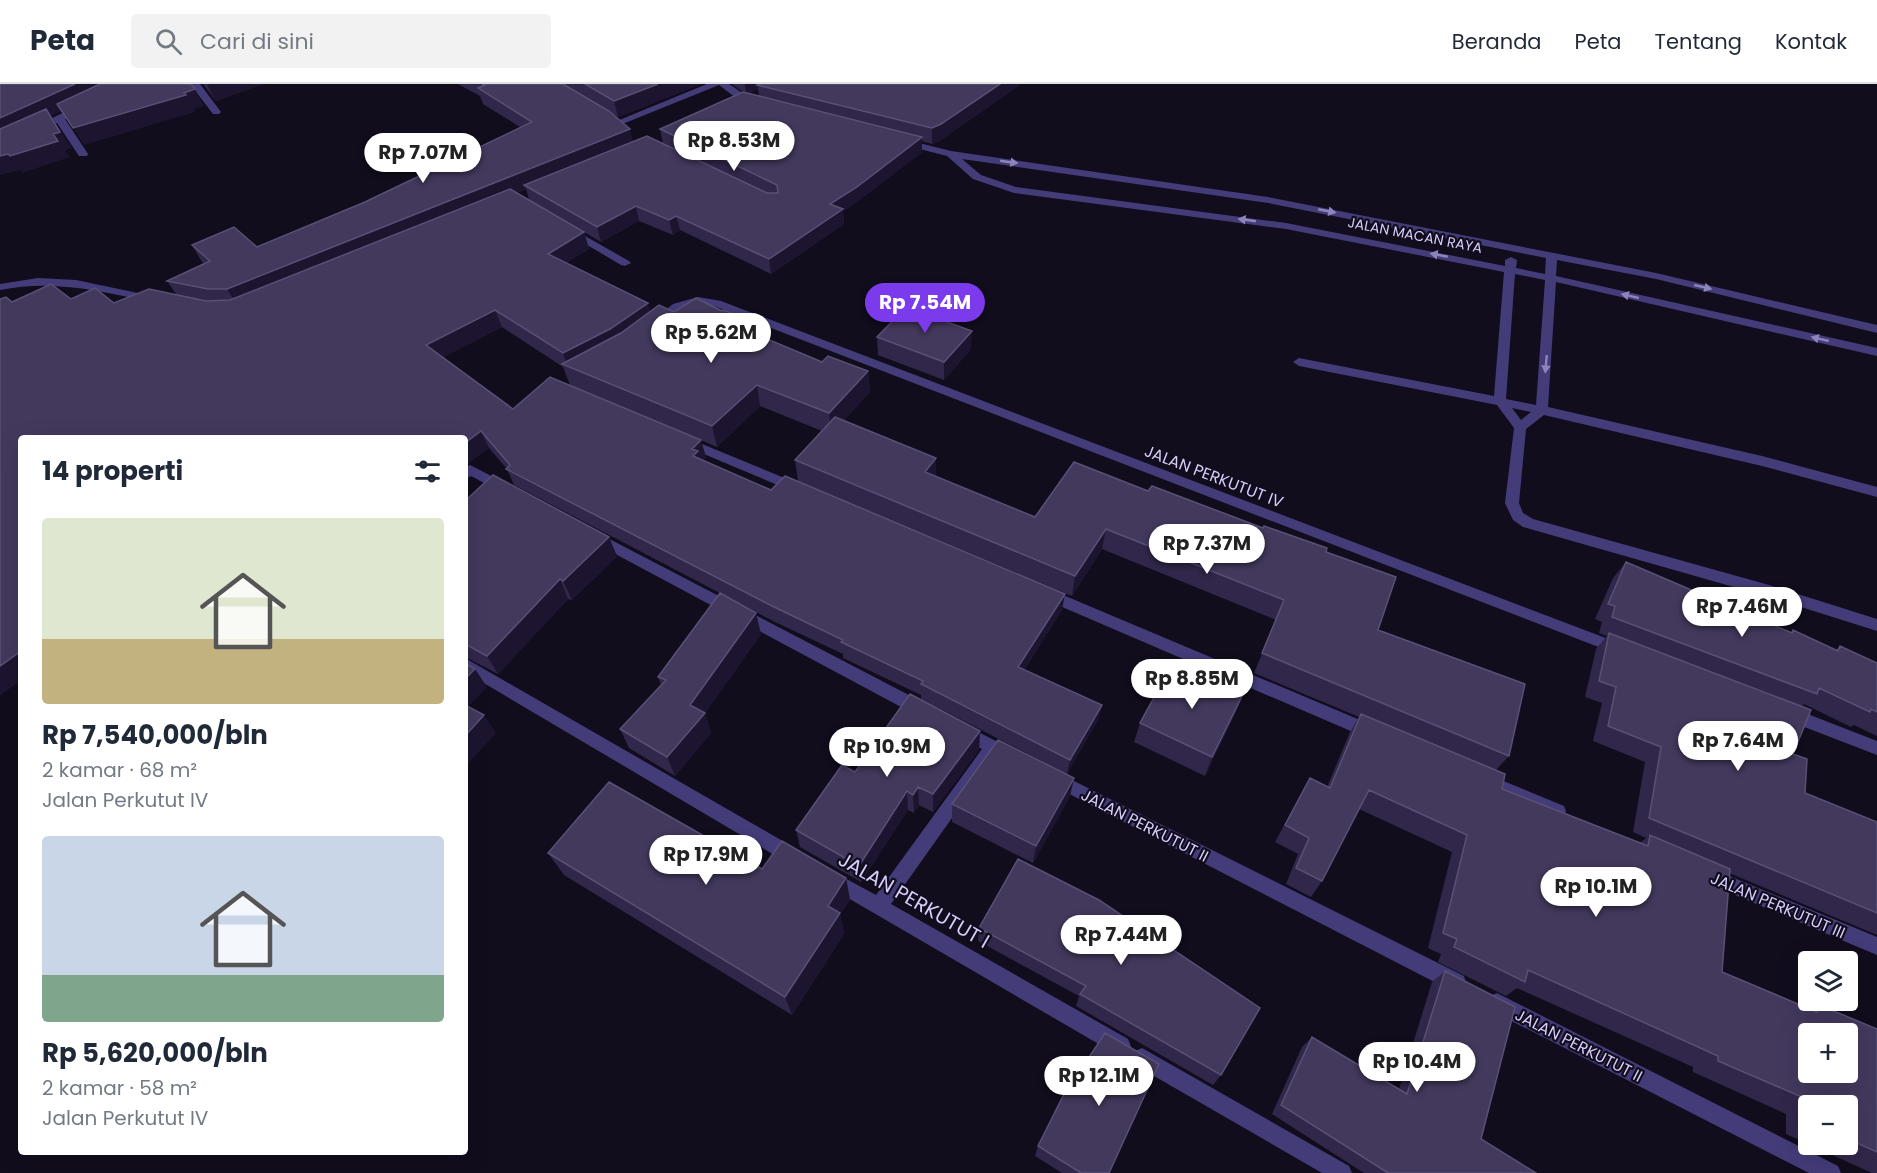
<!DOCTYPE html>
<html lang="id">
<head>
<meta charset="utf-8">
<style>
  :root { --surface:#fff; --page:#f2f2f3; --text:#1f2937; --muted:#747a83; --line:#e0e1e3; --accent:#7c3aed }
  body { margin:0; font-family:Poppins,sans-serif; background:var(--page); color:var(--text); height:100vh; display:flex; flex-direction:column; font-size:22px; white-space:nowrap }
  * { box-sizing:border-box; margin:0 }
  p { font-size:20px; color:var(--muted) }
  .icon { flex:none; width:33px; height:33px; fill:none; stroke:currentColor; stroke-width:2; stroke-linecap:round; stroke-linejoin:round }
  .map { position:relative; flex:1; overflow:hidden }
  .panel { position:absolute; left:18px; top:351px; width:450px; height:720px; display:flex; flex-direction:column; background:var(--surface); border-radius:6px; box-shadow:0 6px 24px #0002 }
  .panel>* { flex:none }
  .buttons { position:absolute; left:1798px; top:867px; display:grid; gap:12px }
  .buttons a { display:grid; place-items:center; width:60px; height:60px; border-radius:6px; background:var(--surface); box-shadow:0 6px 24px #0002; font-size:30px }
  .price { position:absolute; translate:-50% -51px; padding:0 14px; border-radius:21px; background:#fff; color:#222; font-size:20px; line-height:39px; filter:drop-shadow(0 2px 3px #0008) }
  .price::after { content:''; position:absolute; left:50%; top:36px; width:18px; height:14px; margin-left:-9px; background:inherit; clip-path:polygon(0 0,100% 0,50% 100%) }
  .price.current { background:var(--accent); color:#fff }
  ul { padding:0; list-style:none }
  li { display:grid; align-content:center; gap:12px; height:318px; padding:0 24px }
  li span { display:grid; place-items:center; height:186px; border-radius:6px; color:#555 }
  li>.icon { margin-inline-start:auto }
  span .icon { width:108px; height:108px; fill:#fffc; stroke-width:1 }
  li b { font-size:26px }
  h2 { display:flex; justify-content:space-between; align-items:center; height:72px; padding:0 24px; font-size:26px }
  header { display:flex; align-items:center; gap:36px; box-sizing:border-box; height:84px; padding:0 30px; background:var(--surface); border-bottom:2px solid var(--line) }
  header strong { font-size:28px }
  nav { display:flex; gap:33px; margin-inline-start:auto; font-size:21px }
  .search { width:420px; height:54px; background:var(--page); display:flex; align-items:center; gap:15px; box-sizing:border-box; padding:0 21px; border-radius:6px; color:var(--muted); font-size:22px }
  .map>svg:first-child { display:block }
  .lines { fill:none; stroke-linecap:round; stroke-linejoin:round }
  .minor { fill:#433c79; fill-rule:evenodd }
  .wall { fill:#31274a; fill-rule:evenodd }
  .shaded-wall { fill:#1d1530 }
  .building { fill:#43395d; stroke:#5a5076; stroke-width:1.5; fill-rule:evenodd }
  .oneway { fill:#8c84ba }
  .labels { text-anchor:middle; stroke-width:4.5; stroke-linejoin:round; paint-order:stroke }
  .far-street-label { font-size:14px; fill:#d6cdfb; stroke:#110d1d }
  .street-label { font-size:16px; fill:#d6cdfb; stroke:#110d1d }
  .near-street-label { font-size:20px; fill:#d6cdfb; stroke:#110d1d }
</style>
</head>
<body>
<header>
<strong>Peta</strong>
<div class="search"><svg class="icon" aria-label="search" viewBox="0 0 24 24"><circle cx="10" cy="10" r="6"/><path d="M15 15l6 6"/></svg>Cari di sini</div>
<nav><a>Beranda</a><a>Peta</a><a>Tentang</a><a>Kontak</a></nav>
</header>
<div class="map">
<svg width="1877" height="1089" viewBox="0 0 1877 1089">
  <rect width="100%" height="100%" fill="#110d1d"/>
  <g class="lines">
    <!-- minor -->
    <path class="minor" d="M 190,0 L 200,0 L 221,28 L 219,30 L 213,30 Z
      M 707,0 L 729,0 L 759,20 L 754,23 L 744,20 L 719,1 L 620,41 L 612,39 Z
      M 78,22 L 86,24 L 65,35 L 88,70 L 87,72 L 79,72 L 57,39 L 0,65 L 0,58 Z
      M 903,55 L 951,67 L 1268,113 L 1656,189 L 1877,241 L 1877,249 L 1656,195 L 1557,176 L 1556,192 L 1877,264 L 1877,272 L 1556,198 L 1548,323 L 1762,372 L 1877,403 L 1877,413 L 1762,382 L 1544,331 L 1526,345 L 1519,419 L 1523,429 L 1533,435 L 1769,501 L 1877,535 L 1877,547 L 1769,513 L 1523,443 L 1513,436 L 1505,419 L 1514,344 L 1497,321 L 1299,282 L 1293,278 L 1299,274 L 1494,312 L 1504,188 L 1286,145 L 1014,109 L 973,95 L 947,72 L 900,60 L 898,58 ZM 962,75 L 1268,119 L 1546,174 L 1545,190 L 1516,184 L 1517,176 L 1511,173 L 1505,176 L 1505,182 L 1286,139 L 1016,103 L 981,91 ZM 1515,190 L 1545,196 L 1536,321 L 1506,315 ZM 1512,324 L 1531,328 L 1521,336 Z
      M 571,144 L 629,177 L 631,179 L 625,182 L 621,181 L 567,149 L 567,145 Z
      M 38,194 L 76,196 L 152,212 L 158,215 L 152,218 C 101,207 52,195 0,206 L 0,200 Z
      M 698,213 L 721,217 L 1624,561 L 1627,565 L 1624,569 L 1619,571 L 1614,569 L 714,222 C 676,214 682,234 656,243 L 650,239 L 673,220 Z
      M 685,353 L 804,402 L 806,405 L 804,408 L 794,408 L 680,360 L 679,357 L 680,354 Z
      M 470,381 L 511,402 L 513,405 L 511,408 L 501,408 L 471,392 L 465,395 L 465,383 Z
      M 596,448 L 928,621 L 930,626 L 928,631 L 922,633 L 916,631 L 591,457 L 589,453 Z
      M 1044,503 L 1379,644 L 1381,649 L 1379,654 L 1373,656 L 1367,654 L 1039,513 L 1037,509 L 1039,505 Z
      M 465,574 L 800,767 L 803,773 L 800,779 L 794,781 L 788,779 L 465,588 Z
      M 1787,622 L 1877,657 L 1877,671 L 1781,634 L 1779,629 L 1781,624 Z
      M 962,640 L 1016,667 L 1018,672 L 1016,677 L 1010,679 L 996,672 L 891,820 L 1128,955 L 1131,962 L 1128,969 L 1121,972 L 1114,969 L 824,800 L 821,794 L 824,788 L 830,786 L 876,811 L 982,665 L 956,652 L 954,647 L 956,642 Z
      M 1056,688 L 1464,892 L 1466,899 L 1464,906 L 1457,908 L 1450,906 L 1050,700 L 1048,695 L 1050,690 Z
      M 1484,689 L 1564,722 L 1566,727 L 1564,732 L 1558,735 L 1478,701 L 1476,696 L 1478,691 Z
      M 1710,784 L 1877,853 L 1877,871 L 1704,798 L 1701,792 L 1704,786 Z
      M 1497,909 L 1838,1082 L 1841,1089 L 1809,1089 L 1490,926 L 1487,919 L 1490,912 Z
      M 1142,964 L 1349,1082 L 1352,1089 L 1322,1089 L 1135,981 L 1132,974 L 1135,967 Z"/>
  </g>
  <!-- wall -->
  <path class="wall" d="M 203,0 L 263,0 L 216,17 Z
    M 458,0 L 701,0 L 618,33 L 609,27 L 633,57 L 663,60 L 660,45 L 743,8 L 732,0 L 1021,0 L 941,56 L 932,60 L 922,57 L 922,68 L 858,117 L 843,127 L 844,140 L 771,190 L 680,146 L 673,151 L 639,137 L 601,158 L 584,148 L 589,165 L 566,179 L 650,228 L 722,227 L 763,240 L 765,254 L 822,278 L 868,287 L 870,308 L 844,336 L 936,374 L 936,393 L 1035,433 L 1148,407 L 1326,468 L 1378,546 L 1509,672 L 1496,686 L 1502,705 L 1640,759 L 1646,754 L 1633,748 L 1645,678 L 1593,657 L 1602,619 L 1585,613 L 1596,565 L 1607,552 L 1599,549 L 1602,538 L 1595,535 L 1613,494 L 1626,478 L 1791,548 L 1793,546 L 1835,566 L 1840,562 L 1877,579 L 1877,652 L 1854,641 L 1851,643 L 1804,620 L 1802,622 L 1793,670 L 1805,709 L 1877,738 L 1877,851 L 1729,789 L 1722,888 L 1808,924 L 1817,920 L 1877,945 L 1877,1089 L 1872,1089 L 1786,1050 L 1786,1030 L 1693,988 L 1693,983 L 1517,904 L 1506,912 L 1438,878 L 1441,870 L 1428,864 L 1452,768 L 1359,725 L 1322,797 L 1311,813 L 1286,800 L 1298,770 L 1275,758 L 1300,712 L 1327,703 L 1350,648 L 1359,633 L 1254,589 L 1276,536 L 1102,465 L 1072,512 L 798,397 L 795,376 L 822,347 L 760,322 L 717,363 L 651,335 L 706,373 L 703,376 L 771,406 L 1062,526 L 1024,586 L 1102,621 L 1098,636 L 1067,690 L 921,615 L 921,611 L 843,574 L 843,570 L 775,538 L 514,401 L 507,385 L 489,364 L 21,354 L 21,596 L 0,611 L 0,215 L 12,218 L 71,215 L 114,219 L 176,210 L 167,197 L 205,180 L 202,178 L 192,161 L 257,163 L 365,118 L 520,43 L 483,20 L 480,12 ZM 758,5 L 759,12 L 749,9 ZM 526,105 L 529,115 L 517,109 ZM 502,243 L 563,283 L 570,301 L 513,325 L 443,273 ZM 1809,1022 L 1848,1022 L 1848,1060 L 1809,1060 Z
    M 877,253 L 971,265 L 944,296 L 878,271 Z
    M 465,417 L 617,472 L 572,516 L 568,515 L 498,590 L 465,573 Z
    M 761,550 L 705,629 L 711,649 L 675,692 L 629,664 L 620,645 L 661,601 L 658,593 Z
    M 1243,610 L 1235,630 L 1205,692 L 1134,658 L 1140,639 Z
    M 980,647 L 979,666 L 933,728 L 919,721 L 914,729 L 908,726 L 861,798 L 800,763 L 796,746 L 855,688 Z
    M 1074,694 L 1070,712 L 1033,779 L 952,738 L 952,720 Z
    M 548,769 L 762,785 L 846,794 L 850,816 L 840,830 L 844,850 L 792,931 L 564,791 Z
    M 1018,775 L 1221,991 L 1213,1001 L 1076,922 L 1079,912 L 978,857 L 979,844 Z
    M 1445,887 L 1481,1055 L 1536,1089 L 1364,1089 L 1272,1030 L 1302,963 L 1312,953 L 1399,1005 L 1432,898 Z
    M 1038,1062 L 1109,1089 L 1062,1089 L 1035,1072 Z"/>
  <!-- shaded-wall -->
  <path class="shaded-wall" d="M 75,0 L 122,0 L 51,32 L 72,64 L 65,66 L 70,73 L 22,89 L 10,72 L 0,56 L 0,34 Z
    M 210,0 L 263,0 L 216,17 L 207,1 Z
    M 658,0 L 701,0 L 618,33 L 614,17 Z
    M 745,0 L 769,0 L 757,1 L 758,5 L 746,10 Z
    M 1000,0 L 1021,0 L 941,56 L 932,60 L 932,44 Z
    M 195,5 L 204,22 L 194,25 L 195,28 L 84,61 L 73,44 Z
    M 630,45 L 634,61 L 524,101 L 526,105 L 238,222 L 227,205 Z
    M 922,53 L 922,68 L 858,117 L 843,127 L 844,140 L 771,190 L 769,175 L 830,120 Z
    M 8,70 L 20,86 L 0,91 L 0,72 Z
    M 636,122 L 639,137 L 601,158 L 597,143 Z
    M 676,132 L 680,146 L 673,151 L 669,136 Z
    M 584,148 L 589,165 L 554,187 L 548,170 Z
    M 648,219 L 652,236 L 567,282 L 563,269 Z
    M 495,226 L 502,243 L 434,278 L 426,261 Z
    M 763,240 L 766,261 L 753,249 Z
    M 972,247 L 971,265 L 944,296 L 944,278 Z
    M 868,287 L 870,308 L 831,350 L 829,329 Z
    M 757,301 L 760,322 L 717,363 L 712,342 Z
    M 481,347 L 489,364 L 465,382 L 465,359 Z
    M 701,356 L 706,373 L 701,378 L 693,372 L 692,365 Z
    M 936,374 L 936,394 L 925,388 Z
    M 1106,445 L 1102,465 L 1072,512 L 1075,492 Z
    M 609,453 L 617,472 L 572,516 L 563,497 Z
    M 560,495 L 568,515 L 498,590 L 487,572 Z
    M 1065,510 L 1062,526 L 1016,598 L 1018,583 Z
    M 756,529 L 761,550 L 705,629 L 711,649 L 675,692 L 667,673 L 690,621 Z
    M 21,567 L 21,596 L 0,611 L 0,582 Z
    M 475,585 L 487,603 L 465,626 L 465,595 Z
    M 1243,610 L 1235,630 L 1205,692 L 1212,673 Z
    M 1102,621 L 1098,636 L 1067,690 L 1070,676 Z
    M 484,631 L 496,649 L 465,683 L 465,652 Z
    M 980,647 L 979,666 L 933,728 L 933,710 Z
    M 1074,694 L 1070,712 L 1033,779 L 1036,762 Z
    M 918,703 L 919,721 L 914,729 L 913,711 Z
    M 907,707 L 908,726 L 861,798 L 859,782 Z
    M 846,794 L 850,816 L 840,830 L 844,850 L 792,931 L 785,913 L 828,822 Z"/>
  <!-- building -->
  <path class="building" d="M 0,0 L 75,0 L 0,34 Z
    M 100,0 L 191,0 L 195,5 L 184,9 L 186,11 L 73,44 L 57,20 Z
    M 482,0 L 563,0 L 609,27 L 630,45 L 227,205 L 208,205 L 167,197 L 210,177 L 192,161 L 234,143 L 257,163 L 365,118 L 532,38 L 478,4 L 485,1 Z
    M 585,0 L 658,0 L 614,17 Z
    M 759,0 L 1000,0 L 941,40 L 932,44 L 757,1 Z
    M 743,8 L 922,53 L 857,103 L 830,120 L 843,125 L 769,175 L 676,132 L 669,136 L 636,122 L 597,143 L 524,101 L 647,52 L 767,109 L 778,109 L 777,101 L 660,45 Z
    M 46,25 L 60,48 L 53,50 L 58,57 L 10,72 L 8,70 L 0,72 L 0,45 Z
    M 510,105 L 584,148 L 548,170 L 648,219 L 610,245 L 563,269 L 495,226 L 426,261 L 513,325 L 550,293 L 701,356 L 692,365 L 698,367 L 693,372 L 771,406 L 785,392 L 1065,510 L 1018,583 L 1102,621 L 1070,676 L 921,600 L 923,597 L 841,558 L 843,556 L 772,522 L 506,385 L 510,381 L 481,347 L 465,359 L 465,354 L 21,354 L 21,567 L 0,582 L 0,215 L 6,213 L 12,218 L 51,200 L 71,215 L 95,204 L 114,219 L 149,205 L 206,217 L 230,216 Z
    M 696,214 L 722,227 L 723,226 L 763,240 L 753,249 L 822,278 L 828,272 L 868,287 L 829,329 L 757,301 L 712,342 L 562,280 L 621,249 L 659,221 L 674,228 Z
    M 906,223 L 972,247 L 944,278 L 877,253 Z
    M 835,333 L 936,374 L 925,388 L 1035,433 L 1074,378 L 1148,407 L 1152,402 L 1263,444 L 1264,442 L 1327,464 L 1326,468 L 1396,493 L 1378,546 L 1525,600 L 1509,672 L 1262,569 L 1284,516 L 1106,445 L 1075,492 L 795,376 Z
    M 493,391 L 609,453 L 563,497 L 560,495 L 487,572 L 465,560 L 465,417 Z
    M 1626,478 L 1792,549 L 1793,546 L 1838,567 L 1840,562 L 1877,579 L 1877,628 L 1871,625 L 1870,628 L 1819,604 L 1817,610 L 1612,533 L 1615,522 L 1608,520 Z
    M 720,509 L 756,529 L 690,621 L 705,629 L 667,673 L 620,645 L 666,596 L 658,593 Z
    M 1609,549 L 1811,626 L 1793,670 L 1807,675 L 1805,709 L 1877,738 L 1877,829 L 1649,734 L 1661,663 L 1608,642 L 1616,603 L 1599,597 Z
    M 465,579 L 475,585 L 465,595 Z
    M 1173,579 L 1243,610 L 1212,673 L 1140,639 Z
    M 910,610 L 980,647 L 933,710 L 918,703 L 913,711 L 907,707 L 859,782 L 796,746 L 842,681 L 855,688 Z
    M 465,621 L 484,631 L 465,652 Z
    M 1361,630 L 1505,690 L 1502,705 L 1648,762 L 1650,751 L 1730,785 L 1722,888 L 1817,928 L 1817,920 L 1877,945 L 1877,1068 L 1848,1055 L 1848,1022 L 1815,1022 L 1816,1019 L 1718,977 L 1718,972 L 1528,886 L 1525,898 L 1454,863 L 1457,855 L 1443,849 L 1467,751 L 1369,706 L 1322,797 L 1296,784 L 1309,754 L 1285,741 L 1310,694 L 1330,704 ZM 1809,950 L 1848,950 L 1848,988 L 1809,988 Z
    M 998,656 L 1074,694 L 1036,762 L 952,720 Z
    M 609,698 L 762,785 L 782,757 L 846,794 L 828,822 L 840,829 L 785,913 L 548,769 Z
    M 1018,775 L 1099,816 L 1260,924 L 1221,991 L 1080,910 L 1086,902 L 979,844 Z
    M 1445,887 L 1515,923 L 1481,1055 L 1536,1089 L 1388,1089 L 1281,1021 L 1312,953 L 1407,1010 Z
    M 1105,949 L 1159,980 L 1109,1089 L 1081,1089 L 1038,1062 L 1075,988 L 1078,990 Z"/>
  <!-- one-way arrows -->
  <defs><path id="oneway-solid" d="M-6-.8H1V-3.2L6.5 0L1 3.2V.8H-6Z" transform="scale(1.5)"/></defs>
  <g class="oneway">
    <use href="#oneway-solid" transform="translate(1009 78) rotate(8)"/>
    <use href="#oneway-solid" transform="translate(1327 127) rotate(11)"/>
    <use href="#oneway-solid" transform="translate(1247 136) rotate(-172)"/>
    <use href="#oneway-solid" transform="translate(1439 171) rotate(-169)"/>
    <use href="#oneway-solid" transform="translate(1703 203) rotate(13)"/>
    <use href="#oneway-solid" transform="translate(1630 212) rotate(-167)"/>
    <use href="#oneway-solid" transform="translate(1820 255) rotate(-167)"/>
    <use href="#oneway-solid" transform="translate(1546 280) rotate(95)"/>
  </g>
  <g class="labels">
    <!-- far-street labels -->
    <g class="far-street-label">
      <text transform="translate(1415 151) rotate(11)" y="5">JALAN MACAN RAYA</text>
    </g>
    <!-- street labels -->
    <g class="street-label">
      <text transform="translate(1214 392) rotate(21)" y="6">JALAN PERKUTUT IV</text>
      <text transform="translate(1145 741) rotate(27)" y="6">JALAN PERKUTUT II</text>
      <text transform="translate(1778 821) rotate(23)" y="6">JALAN PERKUTUT III</text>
      <text transform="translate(1579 961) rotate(27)" y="6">JALAN PERKUTUT II</text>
    </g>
    <!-- near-street labels -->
    <g class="near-street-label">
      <text transform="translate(914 816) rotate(30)" y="7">JALAN PERKUTUT I</text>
    </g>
  </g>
</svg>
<div class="buttons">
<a><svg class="icon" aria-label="layers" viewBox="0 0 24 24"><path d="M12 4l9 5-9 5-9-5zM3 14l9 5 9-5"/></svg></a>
<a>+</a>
<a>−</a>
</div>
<b class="price" style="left:734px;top:88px">Rp 8.53M</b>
<b class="price" style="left:423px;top:100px">Rp 7.07M</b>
<b class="price current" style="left:925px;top:250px">Rp 7.54M</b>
<b class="price" style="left:711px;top:280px">Rp 5.62M</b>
<b class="price" style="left:1207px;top:491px">Rp 7.37M</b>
<b class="price" style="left:1742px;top:554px">Rp 7.46M</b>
<b class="price" style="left:1192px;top:626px">Rp 8.85M</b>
<b class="price" style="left:1738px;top:688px">Rp 7.64M</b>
<b class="price" style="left:887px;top:694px">Rp 10.9M</b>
<b class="price" style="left:706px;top:802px">Rp 17.9M</b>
<b class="price" style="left:1596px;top:834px">Rp 10.1M</b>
<b class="price" style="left:1121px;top:882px">Rp 7.44M</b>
<b class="price" style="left:1417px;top:1009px">Rp 10.4M</b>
<b class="price" style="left:1099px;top:1023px">Rp 12.1M</b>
<section class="panel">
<h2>14 properti<svg class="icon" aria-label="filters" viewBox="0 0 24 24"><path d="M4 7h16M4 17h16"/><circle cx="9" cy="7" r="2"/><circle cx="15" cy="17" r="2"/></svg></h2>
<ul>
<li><span style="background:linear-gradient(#dfe7d0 65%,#c2b280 0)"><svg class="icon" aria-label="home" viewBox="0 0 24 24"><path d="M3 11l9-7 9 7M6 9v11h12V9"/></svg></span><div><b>Rp 7,540,000/bln</b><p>2 kamar · 68 m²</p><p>Jalan Perkutut IV</p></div></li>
<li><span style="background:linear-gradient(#c9d6e8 75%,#7fa58c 0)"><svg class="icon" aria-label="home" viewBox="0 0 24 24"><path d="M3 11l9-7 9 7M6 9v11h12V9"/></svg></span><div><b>Rp 5,620,000/bln</b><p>2 kamar · 58 m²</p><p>Jalan Perkutut IV</p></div></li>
</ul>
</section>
</div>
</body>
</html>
